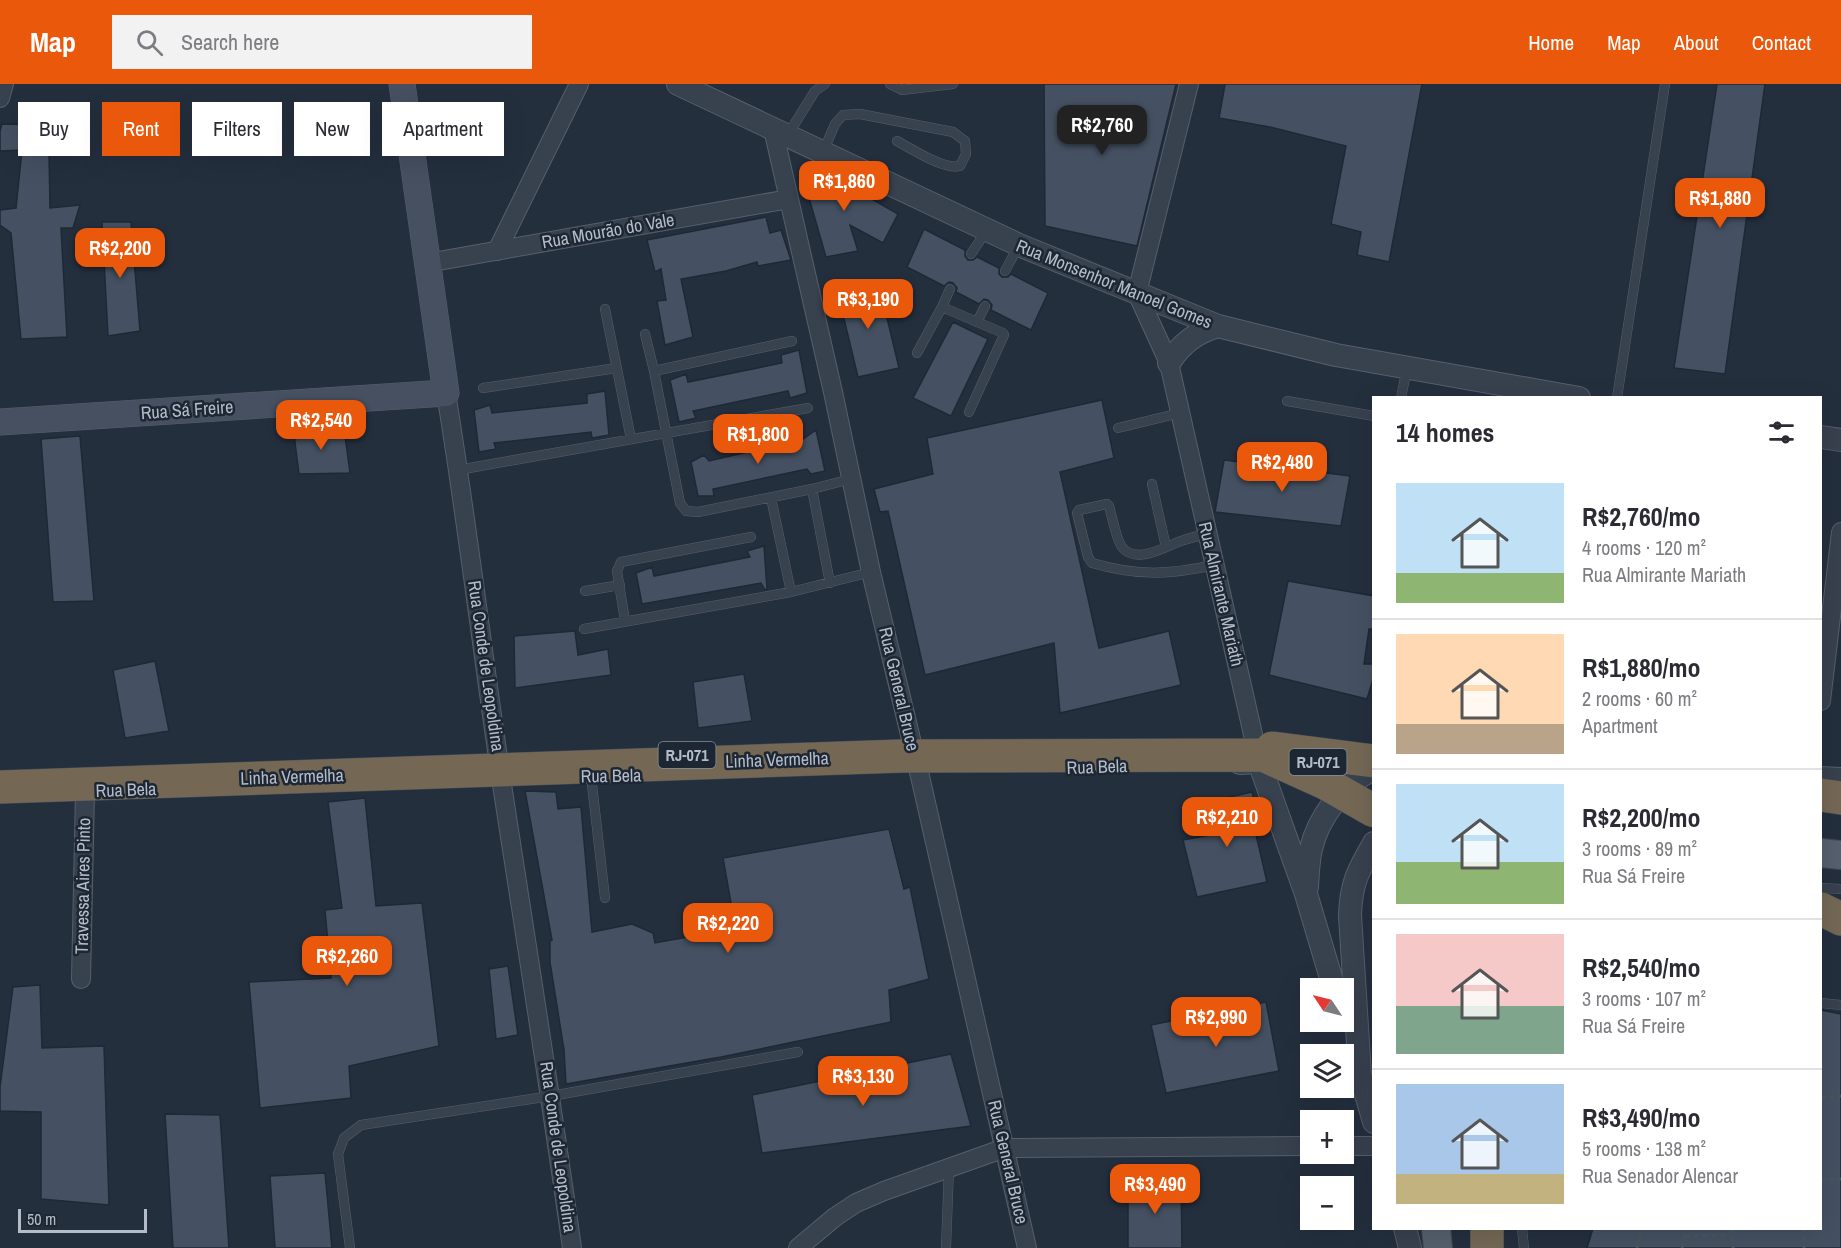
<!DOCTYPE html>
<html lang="en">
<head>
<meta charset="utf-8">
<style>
  :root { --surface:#fff; --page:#f2f2f3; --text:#2b2b33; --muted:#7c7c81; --line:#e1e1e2; --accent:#ea580c }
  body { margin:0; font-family:"Archivo Narrow",sans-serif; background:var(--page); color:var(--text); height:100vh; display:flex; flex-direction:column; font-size:22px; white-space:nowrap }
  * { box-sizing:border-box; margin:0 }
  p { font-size:20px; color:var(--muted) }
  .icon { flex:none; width:33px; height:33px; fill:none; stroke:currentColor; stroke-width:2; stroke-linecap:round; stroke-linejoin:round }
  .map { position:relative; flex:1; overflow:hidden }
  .side { position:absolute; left:1372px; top:312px; width:450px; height:834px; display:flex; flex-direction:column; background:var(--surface); border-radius:0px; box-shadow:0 6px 24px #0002 }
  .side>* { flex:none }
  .guide { position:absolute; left:18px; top:18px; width:570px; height:54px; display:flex; gap:12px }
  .needle { width:39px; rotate:305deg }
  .fabs { position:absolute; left:1300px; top:894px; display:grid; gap:12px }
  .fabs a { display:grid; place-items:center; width:54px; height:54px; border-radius:0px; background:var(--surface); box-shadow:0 6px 24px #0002; font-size:30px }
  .scale { position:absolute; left:18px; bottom:15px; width:129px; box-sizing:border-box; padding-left:6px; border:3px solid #b4bcc9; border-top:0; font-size:16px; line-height:21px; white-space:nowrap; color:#b4bcc9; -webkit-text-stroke:4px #1d2633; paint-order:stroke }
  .price { position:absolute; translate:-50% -51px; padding:0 14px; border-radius:12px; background:var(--accent); color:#fff; font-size:20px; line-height:39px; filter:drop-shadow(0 2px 3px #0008) }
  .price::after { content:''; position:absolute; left:50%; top:36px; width:18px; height:14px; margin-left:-9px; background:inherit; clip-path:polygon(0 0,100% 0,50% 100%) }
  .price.current { background:#222; color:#fff }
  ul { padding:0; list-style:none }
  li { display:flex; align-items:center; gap:18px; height:150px; padding:0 24px }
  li+li { border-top:2px solid var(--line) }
  li span { display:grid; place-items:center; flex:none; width:168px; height:120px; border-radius:0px; color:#555 }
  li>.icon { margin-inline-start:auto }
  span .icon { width:72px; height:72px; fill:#fffc; stroke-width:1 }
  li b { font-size:26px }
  h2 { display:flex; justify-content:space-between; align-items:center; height:72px; padding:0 24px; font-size:26px }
  .pill { padding:0 21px; border-radius:0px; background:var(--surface); box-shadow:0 6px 24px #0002; font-size:21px; line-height:54px }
  .pill.current { background:var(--accent); color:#fff }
  header { display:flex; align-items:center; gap:36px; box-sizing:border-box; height:84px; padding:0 30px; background:var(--accent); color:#fff }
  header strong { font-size:28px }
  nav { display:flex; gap:33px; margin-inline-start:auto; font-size:21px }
  .search { width:420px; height:54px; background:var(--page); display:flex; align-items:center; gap:15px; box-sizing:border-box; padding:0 21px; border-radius:0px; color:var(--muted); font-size:22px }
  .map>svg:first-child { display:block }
  .building { fill:#455162; stroke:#1f2835; stroke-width:1.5 }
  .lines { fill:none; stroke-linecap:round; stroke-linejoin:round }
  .service-casing { stroke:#565f6c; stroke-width:10 }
  .minor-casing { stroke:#565f6c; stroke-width:20 }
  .tertiary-casing { stroke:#565f6c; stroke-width:24 }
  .secondary-casing { stroke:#565f6c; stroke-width:27 }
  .primary-casing { stroke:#414a57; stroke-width:30 }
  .motorway-casing { stroke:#434c59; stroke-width:34 }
  .path { stroke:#44595c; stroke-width:3; stroke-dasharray:4.5 4.5; stroke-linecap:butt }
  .service { stroke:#38414e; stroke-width:9 }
  .minor { stroke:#38414e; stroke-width:18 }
  .tertiary { stroke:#38414e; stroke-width:22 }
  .secondary { stroke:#465061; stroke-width:26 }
  .primary { stroke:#56606e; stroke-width:28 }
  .motorway { stroke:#746855; stroke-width:33 }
  .motorway-bridge-casing { stroke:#434c59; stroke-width:34; stroke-linecap:butt }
  .motorway-bridge { stroke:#746855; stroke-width:33 }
  .labels { text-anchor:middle; stroke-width:5; stroke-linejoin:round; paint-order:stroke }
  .shield { fill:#1d2633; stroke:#878f9c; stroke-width:1.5 }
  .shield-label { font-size:16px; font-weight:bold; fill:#b4bcc9 }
  .street-label { font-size:18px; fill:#b4bcc9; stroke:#1d2633 }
</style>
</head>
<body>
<header>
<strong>Map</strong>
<div class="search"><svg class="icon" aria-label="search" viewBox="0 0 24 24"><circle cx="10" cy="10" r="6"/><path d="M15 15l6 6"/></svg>Search here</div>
<nav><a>Home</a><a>Map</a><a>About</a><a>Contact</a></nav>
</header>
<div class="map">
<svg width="1841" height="1164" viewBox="0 0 1841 1164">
  <rect width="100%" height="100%" fill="#242f3e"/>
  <!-- building -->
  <path class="building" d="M 1044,0 L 1176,0 L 1137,162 L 1045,142 Z
    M 1225,0 L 1422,0 L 1389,178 L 1357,171 L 1361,148 L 1331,140 L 1346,62 L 1270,43 L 1219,34 Z
    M 1717,0 L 1765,0 L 1725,290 L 1674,284 Z
    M 2,40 L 82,42 L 81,69 L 49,69 L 50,124 L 80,121 L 73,144 L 61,144 L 67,253 L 21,255 L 11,149 L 0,141 L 0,126 L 16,124 L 22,66 L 0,67 L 0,47 Z
    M 811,80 L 898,130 L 883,159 L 850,141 L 858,167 L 826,173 L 801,86 Z
    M 766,133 L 770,149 L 781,146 L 791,176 L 758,182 L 757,178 L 726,187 L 681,195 L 693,253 L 665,261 L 657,217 L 666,216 L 661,185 L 655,188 L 647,156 Z
    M 102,138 L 131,138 L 140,247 L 108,252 Z
    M 924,145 L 965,166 L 965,172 L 968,176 L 973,176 L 977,173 L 999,184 L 999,190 L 1002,193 L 1008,193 L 1011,190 L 1048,209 L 1031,246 L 991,226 L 992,221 L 988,216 L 984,215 L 979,220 L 956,208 L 957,204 L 953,199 L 949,198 L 944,202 L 907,183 Z
    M 878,196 L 899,284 L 858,293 L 838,210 Z
    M 953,238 L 988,255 L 951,332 L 913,314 Z
    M 799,266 L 807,309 L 790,314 L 788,307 L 693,327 L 696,334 L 679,338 L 670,296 L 686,290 L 688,298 L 782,279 L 781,271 Z
    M 605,307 L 609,351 L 592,354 L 591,348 L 494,359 L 496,365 L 479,368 L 474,326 L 490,321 L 492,329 L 587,319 L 587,310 Z
    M 1102,316 L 1114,374 L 1060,388 L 1099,564 L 1169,547 L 1181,601 L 1060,629 L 1054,559 L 925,591 L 888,427 L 880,428 L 874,405 L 933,390 L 927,354 Z
    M 293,343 L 344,344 L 350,389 L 299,390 Z
    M 816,346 L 825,387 L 811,390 L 807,385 L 713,405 L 714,412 L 698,412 L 691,378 L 704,371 L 709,377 L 803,355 Z
    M 80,352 L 94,517 L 53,518 L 41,355 Z
    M 1224,376 L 1350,392 L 1341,442 L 1215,428 Z
    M 764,462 L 767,505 L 765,506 L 761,499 L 642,520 L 636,489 L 652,483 L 654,492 L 750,473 L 747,467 Z
    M 1288,497 L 1374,512 L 1374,545 L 1369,545 L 1364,580 L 1374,580 L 1374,592 L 1367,615 L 1269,591 Z
    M 575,547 L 578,571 L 608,565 L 611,591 L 515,604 L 514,552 Z
    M 155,577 L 169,647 L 125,654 L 113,586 Z
    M 744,590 L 752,637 L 698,644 L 693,598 Z
    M 525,707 L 556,708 L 558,725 L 581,723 L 592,848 L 632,840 L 653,849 L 655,859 L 699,851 L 696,844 L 734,836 L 723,774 L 889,745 L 904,805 L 910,803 L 929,895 L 889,906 L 891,938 L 721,973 L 566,1000 L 564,966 L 550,878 L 550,857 L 552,856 Z
    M 1252,708 L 1260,740 L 1254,742 L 1267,798 L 1197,813 L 1183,756 L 1210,751 L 1203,719 Z
    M 365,714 L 376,822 L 422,819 L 439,962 L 349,982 L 351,1014 L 260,1024 L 249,898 L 331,894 L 325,826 L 342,824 L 328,718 Z
    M 508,882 L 518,951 L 496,955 L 489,885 Z
    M 40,901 L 42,964 L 104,962 L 109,1121 L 41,1115 L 41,1028 L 0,1027 L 0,1003 L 13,903 Z
    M 1266,918 L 1279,987 L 1166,1009 L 1151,941 Z
    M 1821,926 L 1841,930 L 1841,1164 L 1587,1164 L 1593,1144 L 1821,1144 Z
    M 951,970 L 971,1042 L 762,1069 L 752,1011 Z
    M 165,1030 L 220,1031 L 229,1164 L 173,1164 Z
    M 325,1089 L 332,1164 L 275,1164 L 270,1092 Z
    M 1181,1094 L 1182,1164 L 1128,1164 L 1128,1100 Z"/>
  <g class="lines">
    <defs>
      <path id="service" d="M 890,0 L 902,6 L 953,0
        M 787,52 L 815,7 L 825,0
        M 823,68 L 835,40 L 843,31 L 860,30 L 953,48 L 965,57 L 966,70 L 960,82 C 944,86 912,65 897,57
        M 971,170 L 987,146
        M 1005,187 L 1019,161
        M 950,205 L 942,223 L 1003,249 L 1004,251 L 969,328
        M 605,225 L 631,355
        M 977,238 L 985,222
        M 645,250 L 654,287 L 680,419 L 686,427 L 698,428 L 812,405 L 851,395
        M 917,269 L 942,223
        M 654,287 L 792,257
        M 483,304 L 617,284
        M 1401,314 L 1407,284
        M 1617,314 L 1665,0
        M 1287,317 L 1374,332
        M 1118,344 L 1180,329
        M 458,386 L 808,324
        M 1152,400 L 1166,463
        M 812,405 L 830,499
        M 771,414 L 791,508
        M 1207,450 C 1200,452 1192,453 1184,456 C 1167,461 1137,482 1122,463 C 1116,455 1112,432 1109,422 L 1107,420 L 1079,426 L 1077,429 L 1088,473 L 1092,479 C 1137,492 1169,491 1214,481
        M 585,507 L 620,501
        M 625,537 L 617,487 L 621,478 L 751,453
        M 584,545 L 791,508 L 871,488
        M 591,692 L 605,814
        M 1821,804 L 1841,805
        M 1821,919 L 1841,921
        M 1522,1144 L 1524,1164
        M 350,1164 L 338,1070 L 344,1054 L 361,1041 L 551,1012 L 798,968
        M 946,1164 L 949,1084"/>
      <path id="minor" d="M 1189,0 L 1137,209 L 1169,279 L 1259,677
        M 0,14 L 4,0
        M 773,45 L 833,308 L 871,488 L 922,701 L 1027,1164
        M 497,167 L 579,0
        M 427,179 L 789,115
        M 446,309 C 467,437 482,566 501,694 C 525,851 550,1007 572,1164
        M 1821,617 L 1841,448
        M 81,895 L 85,708
        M 1344,1062 L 1374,1062
        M 798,1164 L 835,1133 L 856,1119 L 884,1107 L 1005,1064 L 1311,1062"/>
      <path id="tertiary" d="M 678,0 L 1019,161 L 1218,242 L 1336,271 L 1579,314
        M 1169,279 C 1181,260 1195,249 1218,242
        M 1821,353 L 1841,356
        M 1240,679 L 1259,678 L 1306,810 L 1334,904
        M 1821,694 L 1841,695
        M 1307,803 C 1308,790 1308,777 1311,765 C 1317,737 1345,695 1374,686
        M 1356,976 L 1374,1038
        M 1360,991 L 1350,831 C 1351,800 1358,786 1374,759
        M 1405,1144 L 1410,1164"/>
      <path id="secondary" d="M 0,338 L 446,309 L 402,0"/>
      <path id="primary" d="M 1821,769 L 1841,771
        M 1436,1144 L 1438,1164"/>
      <path id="motorway" d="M 1821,711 L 1841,714
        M 1821,825 L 1841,835
        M 1487,1164 L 1487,1144"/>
    </defs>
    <!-- service casing -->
    <use href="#service" class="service-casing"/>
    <!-- minor casing -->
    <use href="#minor" class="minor-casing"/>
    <!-- tertiary casing -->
    <use href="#tertiary" class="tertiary-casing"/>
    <!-- secondary casing -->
    <use href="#secondary" class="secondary-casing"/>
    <!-- primary casing -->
    <use href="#primary" class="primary-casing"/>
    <!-- motorway casing -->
    <use href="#motorway" class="motorway-casing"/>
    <!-- path -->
    <path class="path" d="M 1821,1013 L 1841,1012
      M 1821,1095 L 1841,1095
      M 1732,1144 L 1733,1164
      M 1804,1144 L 1804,1164
      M 1685,1152 L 1732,1151
      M 1637,1164 L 1642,1144
      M 1682,1164 L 1687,1144"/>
    <!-- service -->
    <use href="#service" class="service"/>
    <!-- minor -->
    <use href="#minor" class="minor"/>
    <!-- tertiary -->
    <use href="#tertiary" class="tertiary"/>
    <!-- secondary -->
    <use href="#secondary" class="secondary"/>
    <!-- primary -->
    <use href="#primary" class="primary"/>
    <!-- motorway -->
    <use href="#motorway" class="motorway"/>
    <defs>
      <path id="motorway-bridge" d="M 1272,664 L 1374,677
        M 0,703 L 902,672 L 1263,671 L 1325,699 L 1374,727"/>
    </defs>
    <!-- motorway-bridge casing -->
    <use href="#motorway-bridge" class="motorway-bridge-casing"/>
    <!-- motorway-bridge -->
    <use href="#motorway-bridge" class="motorway-bridge"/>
  </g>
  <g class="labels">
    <!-- shield labels -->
    <g class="shield">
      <rect x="658.5" y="658" width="57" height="26" rx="4.5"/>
      <rect x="1289.5" y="665" width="57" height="26" rx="4.5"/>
    </g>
    <g class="shield-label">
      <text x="687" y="677">RJ-071</text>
      <text x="1318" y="684">RJ-071</text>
    </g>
    <!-- street labels -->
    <g class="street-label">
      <text transform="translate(608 147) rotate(-10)" y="6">Rua Mourão do Vale</text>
      <text transform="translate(1114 200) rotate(22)" y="6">Rua Monsenhor Manoel Gomes</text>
      <text transform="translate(187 326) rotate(-4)" y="6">Rua Sá Freire</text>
      <text transform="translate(1221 510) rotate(77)" y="6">Rua Almirante Mariath</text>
      <text transform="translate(486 582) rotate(82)" y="6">Rua Conde de Leopoldina</text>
      <text transform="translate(899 605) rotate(77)" y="6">Rua General Bruce</text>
      <text transform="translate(777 676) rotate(-2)" y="6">Linha Vermelha</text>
      <text transform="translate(1097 683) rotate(-2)" y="6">Rua Bela</text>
      <text transform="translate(611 692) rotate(-1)" y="6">Rua Bela</text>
      <text transform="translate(292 693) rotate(-2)" y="6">Linha Vermelha</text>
      <text transform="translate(126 706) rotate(-2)" y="6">Rua Bela</text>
      <text transform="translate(83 802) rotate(-89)" y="6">Travessa Aires Pinto</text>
      <text transform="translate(558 1063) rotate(82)" y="6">Rua Conde de Leopoldina</text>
      <text transform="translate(1008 1078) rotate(77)" y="6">Rua General Bruce</text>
    </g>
  </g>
</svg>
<div class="fabs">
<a><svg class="needle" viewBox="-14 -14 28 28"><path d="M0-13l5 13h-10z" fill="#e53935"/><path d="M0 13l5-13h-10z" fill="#7c7c81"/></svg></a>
<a><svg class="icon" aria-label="layers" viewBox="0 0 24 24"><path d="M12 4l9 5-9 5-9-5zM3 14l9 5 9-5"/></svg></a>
<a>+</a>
<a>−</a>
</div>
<div class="scale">50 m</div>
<b class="price current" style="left:1102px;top:72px">R$2,760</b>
<b class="price" style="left:844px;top:128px">R$1,860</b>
<b class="price" style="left:1720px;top:145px">R$1,880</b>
<b class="price" style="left:120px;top:195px">R$2,200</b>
<b class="price" style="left:868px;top:246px">R$3,190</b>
<b class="price" style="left:321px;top:367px">R$2,540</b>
<b class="price" style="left:758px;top:381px">R$1,800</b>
<b class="price" style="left:1282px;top:409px">R$2,480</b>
<b class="price" style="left:1227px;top:764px">R$2,210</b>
<b class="price" style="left:728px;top:870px">R$2,220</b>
<b class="price" style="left:347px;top:903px">R$2,260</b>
<b class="price" style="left:1216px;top:964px">R$2,990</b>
<b class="price" style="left:863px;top:1023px">R$3,130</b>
<b class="price" style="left:1155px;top:1131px">R$3,490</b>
<div class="guide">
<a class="pill">Buy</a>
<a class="pill current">Rent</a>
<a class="pill">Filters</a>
<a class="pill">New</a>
<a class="pill">Apartment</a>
</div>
<section class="side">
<h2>14 homes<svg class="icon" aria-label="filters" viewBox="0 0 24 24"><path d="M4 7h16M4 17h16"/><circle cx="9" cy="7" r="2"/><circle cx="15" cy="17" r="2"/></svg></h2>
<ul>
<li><span style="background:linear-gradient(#bfe0f5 75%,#8fb573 0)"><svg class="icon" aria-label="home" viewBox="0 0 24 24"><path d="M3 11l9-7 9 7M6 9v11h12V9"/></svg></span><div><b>R$2,760/mo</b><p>4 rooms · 120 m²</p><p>Rua Almirante Mariath</p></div></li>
<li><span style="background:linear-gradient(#ffd9b3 75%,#b9a48a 0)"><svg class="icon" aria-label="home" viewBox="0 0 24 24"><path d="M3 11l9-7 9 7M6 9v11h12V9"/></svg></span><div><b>R$1,880/mo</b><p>2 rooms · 60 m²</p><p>Apartment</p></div></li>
<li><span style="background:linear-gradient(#bfe0f5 65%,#8fb573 0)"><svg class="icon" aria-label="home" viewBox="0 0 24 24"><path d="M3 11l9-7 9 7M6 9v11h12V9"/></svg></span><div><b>R$2,200/mo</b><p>3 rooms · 89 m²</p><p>Rua Sá Freire</p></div></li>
<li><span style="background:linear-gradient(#f6c9c9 60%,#7fa58c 0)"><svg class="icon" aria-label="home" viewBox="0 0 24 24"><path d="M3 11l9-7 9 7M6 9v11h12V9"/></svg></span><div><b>R$2,540/mo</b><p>3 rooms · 107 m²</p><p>Rua Sá Freire</p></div></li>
<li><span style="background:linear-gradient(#a9c7e8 75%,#c2b280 0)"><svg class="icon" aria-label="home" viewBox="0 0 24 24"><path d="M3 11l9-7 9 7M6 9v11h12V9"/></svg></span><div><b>R$3,490/mo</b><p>5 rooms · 138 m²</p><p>Rua Senador Alencar</p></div></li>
</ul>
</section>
</div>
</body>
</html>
